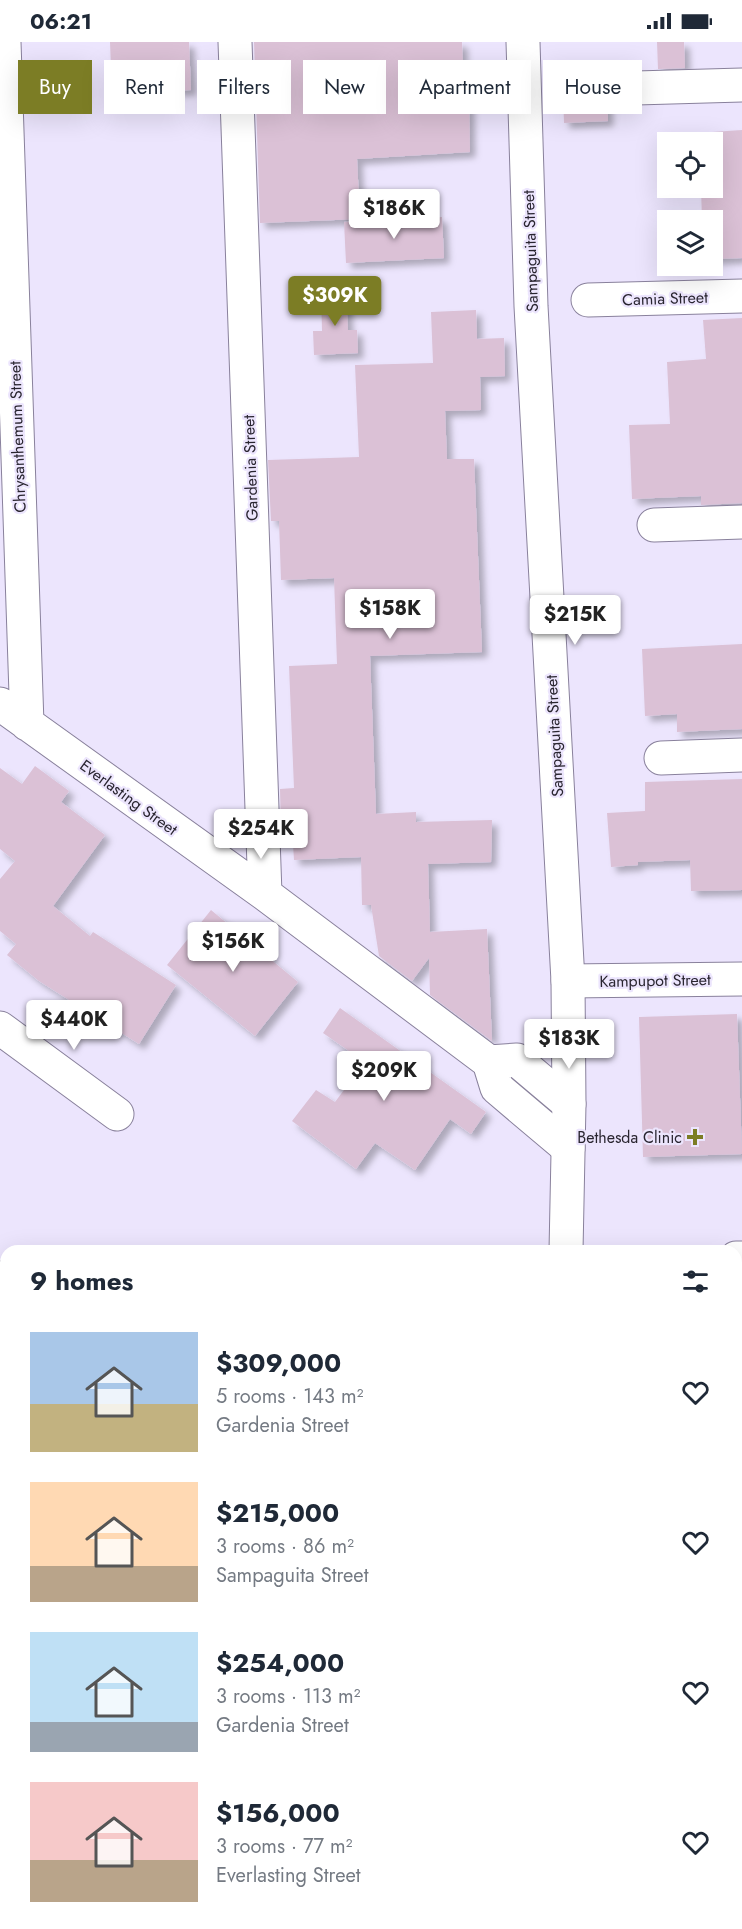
<!DOCTYPE html>
<html lang="en">
<head>
<meta charset="utf-8">
<style>
  :root { --surface:#fff; --page:#f6f6f7; --text:#1f2937; --muted:#747a83; --accent:#7c7d25 }
  body { margin:0; font-family:Jost,sans-serif; background:var(--page); color:var(--text); height:100vh; display:flex; flex-direction:column; font-size:22px; white-space:nowrap }
  * { box-sizing:border-box; margin:0 }
  p { font-size:20px; color:var(--muted) }
  .icon { flex:none; width:33px; height:33px; fill:none; stroke:currentColor; stroke-width:2; stroke-linecap:round; stroke-linejoin:round }
  .map { position:relative; flex:1; overflow:hidden }
  .details { position:absolute; left:0px; top:1203px; width:742px; height:684px; display:flex; flex-direction:column; background:var(--surface); border-radius:18px 18px 0 0; box-shadow:0 6px 24px #0002 }
  .details>* { flex:none }
  .banner { position:absolute; left:18px; top:18px; width:706px; height:54px; display:flex; gap:12px }
  .buttons { position:absolute; left:657px; top:90px; display:grid; gap:12px }
  .buttons a { display:grid; place-items:center; width:66px; height:66px; border-radius:0px; background:var(--surface); box-shadow:0 6px 24px #0002; font-size:30px }
  .price { position:absolute; translate:-50% -51px; padding:0 14px; border-radius:6px; background:#fff; color:#222; font-size:20px; line-height:39px; filter:drop-shadow(0 2px 3px #0008) }
  .price::after { content:''; position:absolute; left:50%; top:36px; width:18px; height:14px; margin-left:-9px; background:inherit; clip-path:polygon(0 0,100% 0,50% 100%) }
  .price.active { background:var(--accent); color:#fff }
  ul { padding:0; list-style:none }
  li { display:flex; align-items:center; gap:18px; height:150px; padding:0 30px }
  li span { display:grid; place-items:center; flex:none; width:168px; height:120px; border-radius:0px; color:#555 }
  li>.icon { margin-inline-start:auto }
  span .icon { width:72px; height:72px; fill:#fffc; stroke-width:1 }
  li b { font-size:26px }
  h2 { display:flex; justify-content:space-between; align-items:center; height:72px; padding:0 30px; font-size:26px }
  .tag { padding:0 21px; border-radius:0px; background:var(--surface); box-shadow:0 6px 24px #0002; font-size:21px; line-height:54px }
  .tag.active { background:var(--accent); color:#fff }
  .status { display:flex; justify-content:space-between; align-items:center; height:42px; padding:0 30px; background:var(--surface); direction:ltr }
  .status svg { height:16px; fill:currentColor }
  .map>svg:first-child { display:block }
  .building { fill:#dbc1d6; filter:url(#shadow) }
  .lines { fill:none; stroke-linecap:round; stroke-linejoin:round }
  .minor-casing { stroke:#89819c; stroke-width:35 }
  .major-casing { stroke:#89819c; stroke-width:35 }
  .minor { stroke:#fff; stroke-width:33 }
  .major { stroke:#fff; stroke-width:33 }
  .poi-dot { fill:#7c7d25; stroke:#ece5fd; stroke-width:2 }
  .labels { text-anchor:middle; stroke-width:4.5; stroke-linejoin:round; paint-order:stroke }
  .street-label { font-size:16px; fill:#292530; stroke:#ece5fd }
  .poi-label { font-size:16px; fill:#292530; stroke:#ece5fd; text-anchor:end }
</style>
</head>
<body>
<div class="status"><b>06:21</b><svg viewBox="0 0 49 12"><path d="M0 12V9h3v3zM5 12V6h3v6zM10 12V3h3v9zM15 12V0h3v12zM26 1h20v11H26zM47 4h2v5h-2z"/></svg></div>
<div class="map">
<svg width="742" height="1887" viewBox="0 0 742 1887">
  <defs>
    <filter id="shadow"><feDropShadow dx="5.5" dy="5.5" stdDeviation="3" flood-color="#0004"/></filter>
  </defs>
  <rect width="100%" height="100%" fill="#ece5fd"/>
  <!-- building -->
  <path class="building" d="M 110,0 L 189,0 L 191,48 L 112,51 Z
    M 254,0 L 462,0 L 464,56 L 469,56 L 470,110 L 357,117 L 360,177 L 260,181 Z
    M 657,0 L 684,0 L 685,26 L 658,27 Z
    M 607,48 L 608,79 L 564,81 L 563,49 Z
    M 742,88 L 742,216 L 712,217 L 712,178 L 702,178 L 701,146 L 712,146 L 712,90 Z
    M 442,175 L 444,216 L 346,221 L 344,180 Z
    M 346,250 L 348,288 L 357,288 L 358,311 L 314,313 L 313,289 L 322,289 L 321,251 Z
    M 476,268 L 477,297 L 504,296 L 505,334 L 480,335 L 481,368 L 445,369 L 447,417 L 474,417 L 482,610 L 370,614 L 376,772 L 416,770 L 416,780 L 492,778 L 491,820 L 428,822 L 430,890 L 487,887 L 492,999 L 430,953 L 429,916 L 412,939 L 379,914 L 371,863 L 362,863 L 361,815 L 294,818 L 292,787 L 281,788 L 280,747 L 294,746 L 289,624 L 337,622 L 334,536 L 281,538 L 279,479 L 271,479 L 268,418 L 359,415 L 355,323 L 433,321 L 431,270 Z
    M 742,276 L 742,461 L 701,463 L 701,454 L 632,457 L 629,383 L 670,382 L 667,320 L 706,317 L 703,278 Z
    M 742,602 L 742,687 L 677,690 L 677,672 L 645,674 L 642,607 Z
    M 35,724 L 69,749 L 61,760 L 105,793 L 53,864 L 90,894 L 93,890 L 176,943 L 139,1002 L 39,939 L 7,913 L 16,902 L 0,889 L 0,837 L 15,819 L 0,807 L 0,726 L 22,742 Z
    M 742,737 L 742,848 L 691,849 L 690,818 L 638,820 L 638,823 L 611,825 L 607,771 L 645,769 L 645,740 Z
    M 211,868 L 298,940 L 255,994 L 167,923 Z
    M 340,966 L 486,1070 L 471,1092 L 450,1077 L 415,1128 L 375,1101 L 356,1127 L 292,1079 L 316,1048 L 335,1060 L 365,1020 L 323,991 Z
    M 737,972 L 742,1112 L 643,1115 L 639,975 Z"/>
  <g class="lines">
    <defs>
      <path id="minor" d="M 4,0 L 27,682
        M 235,0 L 265,852
        M 636,46 L 742,43
        M 588,258 L 742,254
        M 654,483 L 742,480
        M 0,662 L 265,852 L 489,1020 L 497,1046 L 568,1106
        M 661,716 L 742,713
        M 568,939 L 742,937
        M 0,986 L 117,1072
        M 489,1020 L 517,1018 L 569,1062
        M 736,1506 L 742,1509
        M 736,1836 L 742,1840
        M 249,1881 L 256,1887
        M 482,1881 L 482,1887
        M 11,1887 L 16,1881"/>
      <path id="major" d="M 523,0 L 531,264 L 568,939 L 569,1062 L 566,1209
        M 736,1216 L 742,1216
        M 0,1236 L 6,1236"/>
    </defs>
    <!-- minor casing -->
    <use href="#minor" class="minor-casing"/>
    <!-- major casing -->
    <use href="#major" class="major-casing"/>
    <!-- minor -->
    <use href="#minor" class="minor"/>
    <!-- major -->
    <use href="#major" class="major"/>
  </g>
  <!-- markers -->
  <path class="poi-dot" d="M692 1086h6v6h6v6h-6v6h-6v-6h-6v-6h6z"/>
  <g class="labels">
    <!-- street labels -->
    <g class="street-label">
      <text transform="translate(530 209) rotate(-92)" y="6">Sampaguita Street</text>
      <text transform="translate(665 256) rotate(-2)" y="6">Camia Street</text>
      <text transform="translate(17 395) rotate(-92)" y="6">Chrysanthemum Street</text>
      <text transform="translate(250 426) rotate(-92)" y="6">Gardenia Street</text>
      <text transform="translate(554 694) rotate(-93)" y="6">Sampaguita Street</text>
      <text transform="translate(129 755) rotate(36)" y="6">Everlasting Street</text>
      <text transform="translate(655 938) rotate(-1)" y="6">Kampupot Street</text>
    </g>
    <!-- poi labels -->
    <g class="poi-label">
      <text x="682" y="1101">Bethesda Clinic</text>
    </g>
  </g>
</svg>
<div class="buttons">
<a><svg class="icon" aria-label="locate" viewBox="0 0 24 24"><circle cx="12" cy="12" r="6"/><path d="M12 2v4M12 18v4M2 12h4M18 12h4"/></svg></a>
<a><svg class="icon" aria-label="layers" viewBox="0 0 24 24"><path d="M12 4l9 5-9 5-9-5zM3 14l9 5 9-5"/></svg></a>
</div>
<b class="price" style="left:394px;top:198px">$186K</b>
<b class="price active" style="left:335px;top:285px">$309K</b>
<b class="price" style="left:390px;top:598px">$158K</b>
<b class="price" style="left:575px;top:604px">$215K</b>
<b class="price" style="left:261px;top:818px">$254K</b>
<b class="price" style="left:233px;top:931px">$156K</b>
<b class="price" style="left:74px;top:1009px">$440K</b>
<b class="price" style="left:569px;top:1028px">$183K</b>
<b class="price" style="left:384px;top:1060px">$209K</b>
<div class="banner">
<a class="tag active">Buy</a>
<a class="tag">Rent</a>
<a class="tag">Filters</a>
<a class="tag">New</a>
<a class="tag">Apartment</a>
<a class="tag">House</a>
</div>
<section class="details">
<h2>9 homes<svg class="icon" aria-label="filters" viewBox="0 0 24 24"><path d="M4 7h16M4 17h16"/><circle cx="9" cy="7" r="2"/><circle cx="15" cy="17" r="2"/></svg></h2>
<ul>
<li><span style="background:linear-gradient(#a9c7e8 60%,#c2b280 0)"><svg class="icon" aria-label="home" viewBox="0 0 24 24"><path d="M3 11l9-7 9 7M6 9v11h12V9"/></svg></span><div><b>$309,000</b><p>5 rooms · 143 m²</p><p>Gardenia Street</p></div><svg class="icon" aria-label="heart" viewBox="0 0 24 24"><path d="M12 20l-8-8c-3-5 5-10 8-4 3-6 11-1 8 4z"/></svg></li>
<li><span style="background:linear-gradient(#ffd9b3 70%,#b9a48a 0)"><svg class="icon" aria-label="home" viewBox="0 0 24 24"><path d="M3 11l9-7 9 7M6 9v11h12V9"/></svg></span><div><b>$215,000</b><p>3 rooms · 86 m²</p><p>Sampaguita Street</p></div><svg class="icon" aria-label="heart" viewBox="0 0 24 24"><path d="M12 20l-8-8c-3-5 5-10 8-4 3-6 11-1 8 4z"/></svg></li>
<li><span style="background:linear-gradient(#bfe0f5 75%,#9aa5b1 0)"><svg class="icon" aria-label="home" viewBox="0 0 24 24"><path d="M3 11l9-7 9 7M6 9v11h12V9"/></svg></span><div><b>$254,000</b><p>3 rooms · 113 m²</p><p>Gardenia Street</p></div><svg class="icon" aria-label="heart" viewBox="0 0 24 24"><path d="M12 20l-8-8c-3-5 5-10 8-4 3-6 11-1 8 4z"/></svg></li>
<li><span style="background:linear-gradient(#f6c9c9 65%,#b9a48a 0)"><svg class="icon" aria-label="home" viewBox="0 0 24 24"><path d="M3 11l9-7 9 7M6 9v11h12V9"/></svg></span><div><b>$156,000</b><p>3 rooms · 77 m²</p><p>Everlasting Street</p></div><svg class="icon" aria-label="heart" viewBox="0 0 24 24"><path d="M12 20l-8-8c-3-5 5-10 8-4 3-6 11-1 8 4z"/></svg></li>
</ul>
</section>
</div>
</body>
</html>
